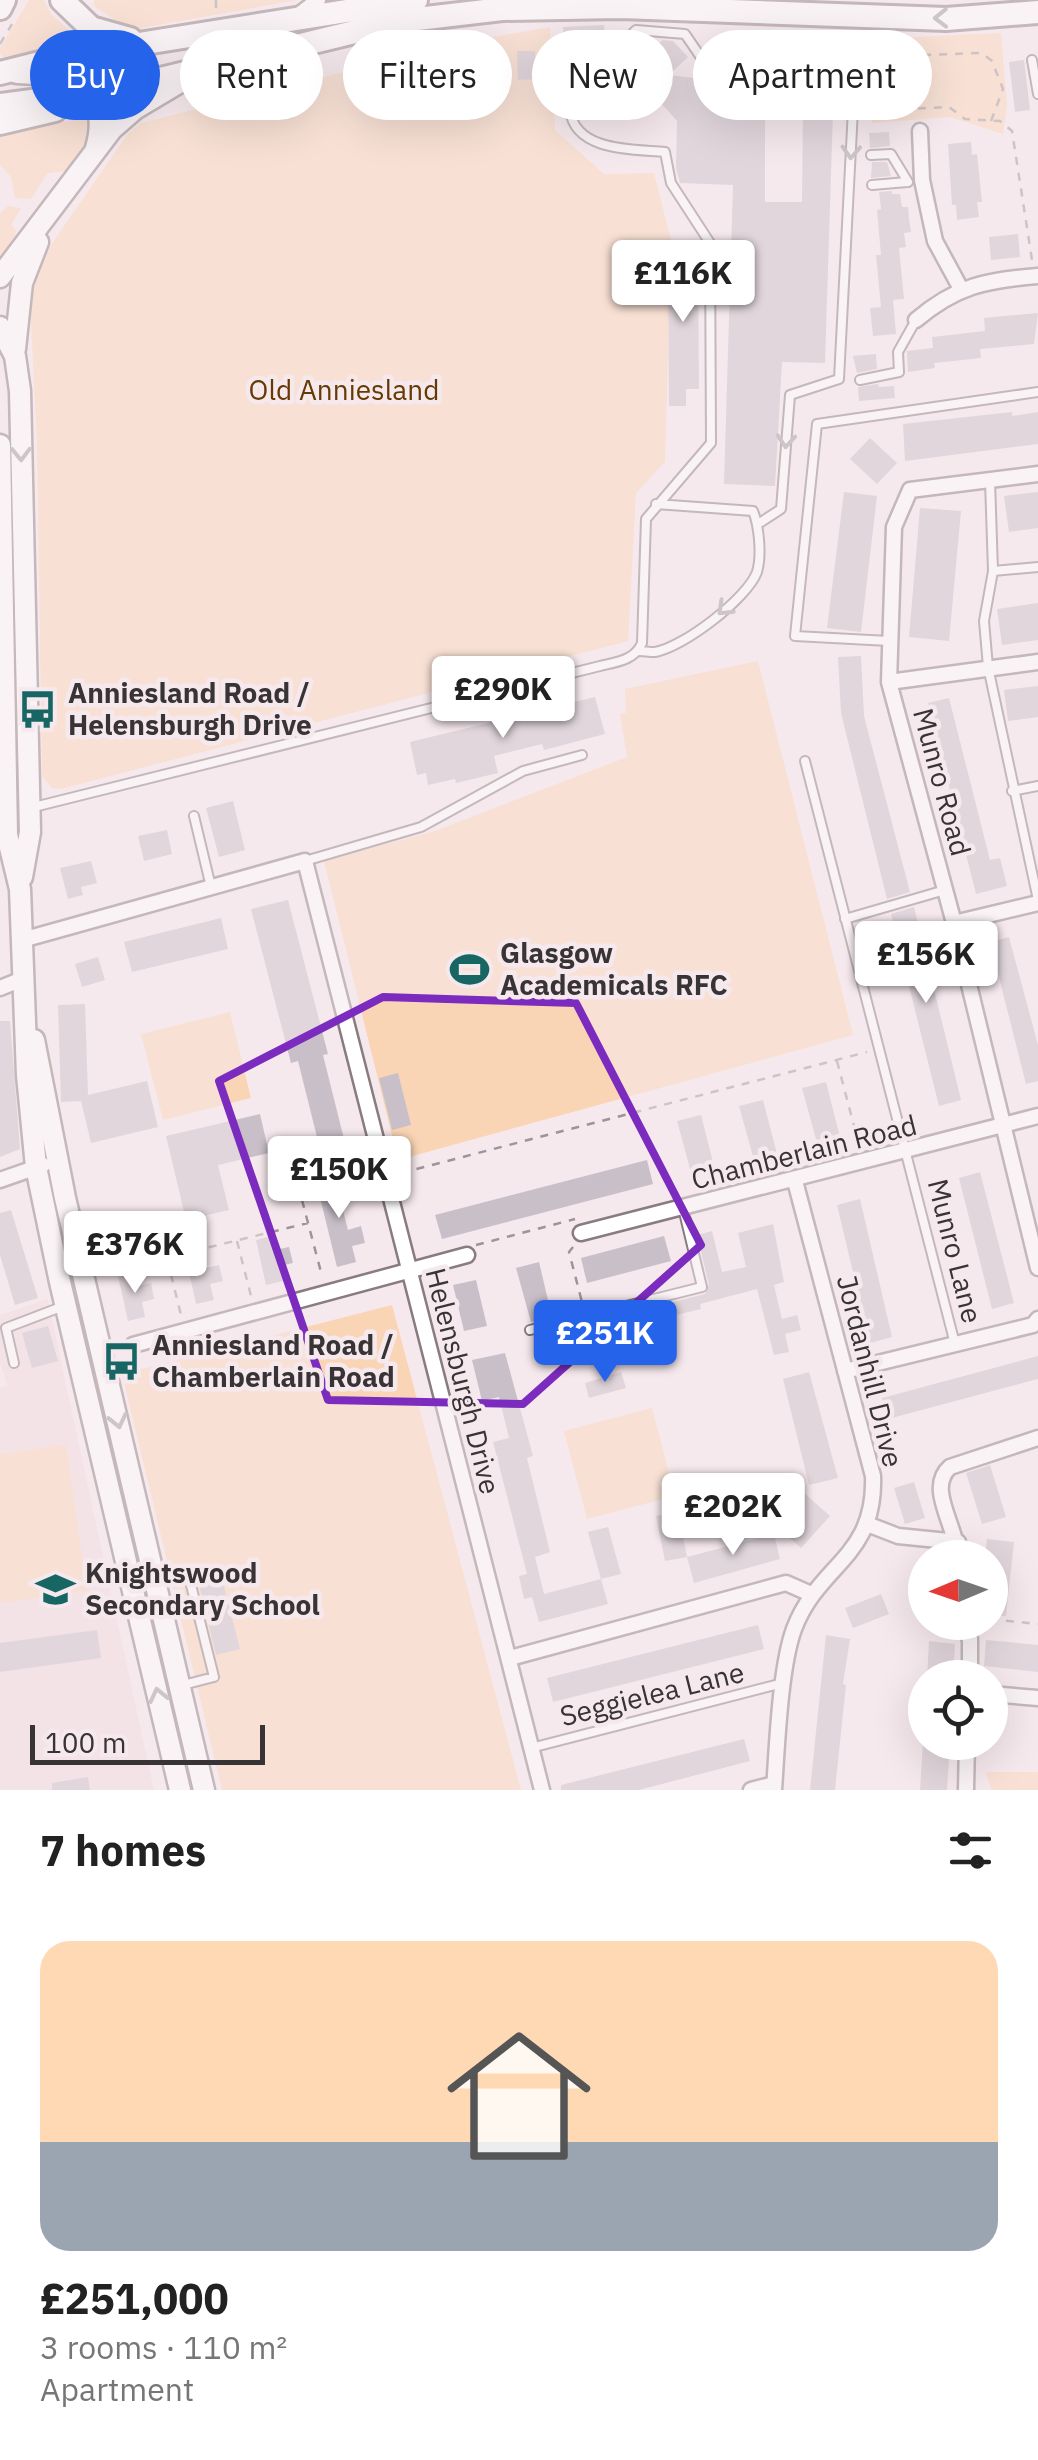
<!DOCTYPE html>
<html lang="en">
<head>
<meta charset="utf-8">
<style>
  :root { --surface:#fff; --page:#f2f2f2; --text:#222; --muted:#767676; --line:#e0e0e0; --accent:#2563eb }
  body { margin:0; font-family:"IBM Plex Sans",sans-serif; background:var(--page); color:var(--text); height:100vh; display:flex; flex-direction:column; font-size:38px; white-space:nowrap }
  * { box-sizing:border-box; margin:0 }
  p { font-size:32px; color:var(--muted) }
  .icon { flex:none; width:55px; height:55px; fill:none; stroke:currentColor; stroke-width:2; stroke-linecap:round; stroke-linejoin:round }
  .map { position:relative; height:1790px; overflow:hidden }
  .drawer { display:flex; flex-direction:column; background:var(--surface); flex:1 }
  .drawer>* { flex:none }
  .top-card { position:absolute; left:30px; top:30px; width:980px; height:90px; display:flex; gap:20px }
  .needle { width:65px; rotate:268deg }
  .fabs { position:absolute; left:908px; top:1540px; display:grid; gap:20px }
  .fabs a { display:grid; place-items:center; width:100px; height:100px; border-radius:50%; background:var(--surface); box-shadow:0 10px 40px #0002; font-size:50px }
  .scale { position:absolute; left:30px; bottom:25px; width:235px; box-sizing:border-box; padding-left:10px; border:5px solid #383335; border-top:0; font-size:28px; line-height:35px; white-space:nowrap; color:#383335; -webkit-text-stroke:8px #f6e9ed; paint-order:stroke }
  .price { position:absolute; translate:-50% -85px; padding:0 22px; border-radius:10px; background:#fff; color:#222; font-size:32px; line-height:65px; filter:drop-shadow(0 2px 5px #0008) }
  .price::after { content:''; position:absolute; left:50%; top:60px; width:30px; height:22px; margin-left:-15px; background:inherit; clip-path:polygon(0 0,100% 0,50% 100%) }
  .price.current { background:var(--accent); color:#fff }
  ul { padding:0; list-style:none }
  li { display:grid; align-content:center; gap:20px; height:530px; padding:0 40px }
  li+li { border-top:2px solid var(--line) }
  li span { display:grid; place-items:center; height:310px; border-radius:30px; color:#555 }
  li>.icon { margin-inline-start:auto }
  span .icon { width:180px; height:180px; fill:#fffc; stroke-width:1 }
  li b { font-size:42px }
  h2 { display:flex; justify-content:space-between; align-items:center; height:120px; padding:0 40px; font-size:42px }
  .chip { padding:0 35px; border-radius:45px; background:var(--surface); box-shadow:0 10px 40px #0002; font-size:35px; line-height:90px }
  .chip.current { background:var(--accent); color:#fff }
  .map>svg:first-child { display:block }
  .built { fill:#f0dbe1 }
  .green { fill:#fad5b5 }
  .building { fill:#c8bfc8; fill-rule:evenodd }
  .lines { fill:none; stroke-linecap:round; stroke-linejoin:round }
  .lane-casing { stroke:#887c7f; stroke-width:12 }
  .street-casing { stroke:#887c7f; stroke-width:19 }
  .secondary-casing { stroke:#887c7f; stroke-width:25 }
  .primary-casing { stroke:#887c7f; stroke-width:28 }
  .path { stroke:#9d9497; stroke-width:2.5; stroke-dasharray:8 8; stroke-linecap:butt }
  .lane { stroke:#fff; stroke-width:8 }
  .street { stroke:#fff; stroke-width:14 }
  .secondary { stroke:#fff; stroke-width:20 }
  .primary { stroke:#fff; stroke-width:22 }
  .oneway { stroke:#9c999a }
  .marked { fill:none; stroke:#7b2cbf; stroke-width:8; stroke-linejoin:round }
  .labels { text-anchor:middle; stroke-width:9; stroke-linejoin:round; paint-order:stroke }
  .park-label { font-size:28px; fill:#663a02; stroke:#f6e9ed }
  .poi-label { font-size:28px; font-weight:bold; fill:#383335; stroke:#f6e9ed; text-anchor:start }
  .street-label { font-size:28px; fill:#383335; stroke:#f6e9ed }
</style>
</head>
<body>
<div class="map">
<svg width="1038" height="1790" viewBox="0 0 1038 1790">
  <rect width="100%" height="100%" fill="#f6e9ed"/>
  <!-- built -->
  <path class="built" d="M 48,1299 L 63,1371 L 154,1790 L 0,1790 L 0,1388 L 7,1385 L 0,1363 L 0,1315 Z"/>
  <!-- green -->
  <path class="green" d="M 29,0 L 44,0 L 51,14 L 76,37 L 77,44 L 73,48 L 4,57 L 0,54 L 0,48 Z
    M 94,0 L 298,0 L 130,30 L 94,6 Z
    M 550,27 L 555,130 L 604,174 L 654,173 L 671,240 L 665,462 L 636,493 L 628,641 L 61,789 L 52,788 L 42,776 L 37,442 L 30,303 L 35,275 L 53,242 L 127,135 L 141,123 L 454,44 Z
    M 1001,33 L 1007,105 L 1003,134 L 950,117 L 872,123 L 871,39 Z
    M 88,117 L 85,145 L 66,171 L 48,173 L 31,199 L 15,198 L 11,177 L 0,165 L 0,135 Z
    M 8,206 L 21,208 L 11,225 L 16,230 L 14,243 L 0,265 L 0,213 Z
    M 758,661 L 853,1035 L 398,1160 L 324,861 L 435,831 L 627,757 L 620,714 L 626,713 L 625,689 Z
    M 230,1012 L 251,1098 L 163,1120 L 141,1034 Z
    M 392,1305 L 521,1790 L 222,1790 L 122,1374 Z
    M 652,1408 L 675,1496 L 587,1519 L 564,1431 Z
    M 66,1445 L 87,1591 L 0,1603 L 0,1454 Z
    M 985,1772 L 1038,1772 L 1038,1790 L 992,1790 Z"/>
  <!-- building -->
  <path class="building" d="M 604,25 L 605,40 L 564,42 L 563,27 Z
    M 663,40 L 673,41 L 688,57 L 669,75 L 711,80 L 834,80 L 825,363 L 782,362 L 775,486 L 724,484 L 733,185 L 680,183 L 676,168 L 677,121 L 652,93 L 642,103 L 611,69 L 635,46 L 640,46 L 647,54 ZM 765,109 L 803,110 L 802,202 L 765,202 Z
    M 517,51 L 535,51 L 536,79 L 518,80 Z
    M 1024,60 L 1030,110 L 1015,112 L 1009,62 Z
    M 889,132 L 890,146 L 870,148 L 869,133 Z
    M 971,142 L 972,155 L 977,154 L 982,202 L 977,202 L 979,217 L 957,220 L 956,205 L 952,205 L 948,144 Z
    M 872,162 L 887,162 L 891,176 L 871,178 Z
    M 892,191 L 892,194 L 900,194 L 902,207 L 908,207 L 909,219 L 911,232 L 904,233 L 906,247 L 899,248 L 904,299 L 893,300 L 896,334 L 873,336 L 870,308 L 881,307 L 876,255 L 881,255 L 877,210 L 881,209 L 879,192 Z
    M 1018,234 L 1020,257 L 991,260 L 989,237 Z
    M 668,245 L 688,245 L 688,262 L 698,262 L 699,389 L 686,389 L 686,406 L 669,406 Z
    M 1038,313 L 1034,344 L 980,349 L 981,358 L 934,363 L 935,368 L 908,372 L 907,351 L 933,348 L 932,337 L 985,331 L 984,318 Z
    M 876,354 L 877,369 L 857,373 L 853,356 Z
    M 878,384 L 879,387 L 894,386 L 895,398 L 859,401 L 858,387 Z
    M 1012,412 L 1012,416 L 1038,412 L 1038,444 L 905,461 L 903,424 Z
    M 870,438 L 897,463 L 877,484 L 850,459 Z
    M 844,492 L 877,496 L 861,632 L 827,628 Z
    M 1038,492 L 1038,528 L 1009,532 L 1004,496 Z
    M 920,508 L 961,511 L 949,641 L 909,637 Z
    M 1038,603 L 1038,640 L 1002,645 L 997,609 Z
    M 861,656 L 864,716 L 910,892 L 887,899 L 841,713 L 838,657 Z
    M 1038,686 L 1038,717 L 1008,721 L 1004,690 Z
    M 595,697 L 605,734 L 544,750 L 542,744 L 494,756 L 498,773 L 456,783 L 455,779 L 428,785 L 426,773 L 417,775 L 410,742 Z
    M 949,698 L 990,860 L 1000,858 L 1007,886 L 976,894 L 928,703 Z
    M 233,801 L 245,850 L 219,857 L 206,808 Z
    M 167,830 L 172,854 L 144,861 L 138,836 Z
    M 91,861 L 97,883 L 81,887 L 83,895 L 68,899 L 60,868 Z
    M 288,900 L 328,1054 L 323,1055 L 349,1159 L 324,1165 L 298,1061 L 291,1063 L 251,909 Z
    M 914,907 L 961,1100 L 939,1106 L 891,914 Z
    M 221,918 L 228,949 L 132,972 L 124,942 Z
    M 1009,937 L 1038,1045 L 1038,1081 L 1026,1084 L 990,942 Z
    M 98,957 L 105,980 L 82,987 L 75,964 Z
    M 85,1004 L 88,1095 L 147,1081 L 158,1127 L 91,1143 L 81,1101 L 61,1102 L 58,1005 Z
    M 0,1021 L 10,1021 L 20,1149 L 0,1157 Z
    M 398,1073 L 411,1125 L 392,1130 L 379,1078 Z
    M 826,1082 L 840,1137 L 817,1143 L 802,1088 Z
    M 763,1100 L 777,1154 L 754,1160 L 739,1106 Z
    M 260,1114 L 269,1153 L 218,1165 L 229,1210 L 186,1220 L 166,1136 Z
    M 701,1115 L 715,1170 L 692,1176 L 677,1121 Z
    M 647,1160 L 653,1184 L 442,1239 L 435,1215 Z
    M 980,1172 L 1014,1303 L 992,1309 L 959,1178 Z
    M 334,1176 L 338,1190 L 351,1187 L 354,1200 L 341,1203 L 348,1230 L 361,1226 L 365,1243 L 352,1246 L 356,1262 L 337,1267 L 316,1181 Z
    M 860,1199 L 892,1337 L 870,1343 L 837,1205 Z
    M 11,1210 L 38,1298 L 15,1305 L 0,1255 L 0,1213 Z
    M 773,1224 L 784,1282 L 774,1285 L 782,1319 L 797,1315 L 801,1330 L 785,1334 L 789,1352 L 774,1355 L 757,1289 L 700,1304 L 701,1309 L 538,1348 L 535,1336 L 705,1294 L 709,1285 L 697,1235 L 712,1231 L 722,1272 L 746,1267 L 738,1233 Z
    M 272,1236 L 275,1250 L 289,1247 L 293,1263 L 280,1266 L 283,1281 L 266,1285 L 256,1240 Z
    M 664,1236 L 671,1261 L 587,1283 L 581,1258 Z
    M 203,1254 L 206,1268 L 219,1265 L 223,1281 L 210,1284 L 214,1300 L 196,1304 L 186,1258 Z
    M 539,1262 L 552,1317 L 531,1322 L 516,1268 Z
    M 134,1272 L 138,1286 L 151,1283 L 154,1299 L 142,1302 L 145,1317 L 128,1321 L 118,1276 Z
    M 476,1280 L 487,1326 L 464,1331 L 453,1285 Z
    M 48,1326 L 58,1361 L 32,1368 L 22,1333 Z
    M 505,1353 L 533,1456 L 527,1458 L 550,1552 L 535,1557 L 544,1594 L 601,1579 L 608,1604 L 539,1622 L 532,1597 L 524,1599 L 519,1576 L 527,1574 L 493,1442 L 509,1438 L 499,1397 L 482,1401 L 472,1360 Z
    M 1038,1356 L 1038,1379 L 888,1419 L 882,1398 Z
    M 621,1372 L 626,1388 L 589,1398 L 585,1383 Z
    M 809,1372 L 838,1478 L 809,1485 L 783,1379 Z
    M 990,1465 L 1006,1517 L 982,1524 L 966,1473 Z
    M 914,1482 L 925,1518 L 905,1524 L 894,1488 Z
    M 803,1492 L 830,1516 L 801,1548 L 774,1524 Z
    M 678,1511 L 687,1557 L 665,1561 L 656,1516 Z
    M 608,1527 L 621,1574 L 601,1579 L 588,1532 Z
    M 774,1534 L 780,1559 L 694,1583 L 687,1557 Z
    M 987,1539 L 1014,1542 L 1006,1616 L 990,1615 L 990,1558 L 985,1558 Z
    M 221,1575 L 240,1649 L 216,1655 L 198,1581 Z
    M 881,1594 L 889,1614 L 853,1628 L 845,1608 Z
    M 758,1625 L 764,1649 L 553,1702 L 547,1678 Z
    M 97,1630 L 101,1658 L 0,1672 L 0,1643 Z
    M 826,1635 L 850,1639 L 843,1684 L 846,1685 L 835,1790 L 810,1790 Z
    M 986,1640 L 1038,1645 L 1038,1672 L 984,1666 Z
    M 929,1641 L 955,1644 L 953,1678 L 927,1678 Z
    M 744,1739 L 750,1761 L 639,1790 L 561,1790 L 561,1785 Z
    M 923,1742 L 950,1742 L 947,1790 L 920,1790 Z
    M 88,1777 L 90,1790 L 52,1790 L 52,1783 Z"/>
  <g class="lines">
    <defs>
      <path id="lane" d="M 1032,60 L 1038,94
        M 871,155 L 891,154 L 908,182
        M 872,185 L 907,182
        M 860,380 L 899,372 L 898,352 L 916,320
        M 990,481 L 993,571 L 984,621 L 988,667 L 1038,900
        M 993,571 L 1038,567
        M 889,641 L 795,636 L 817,424 L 1038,392
        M 639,651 C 644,651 649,652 655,652 C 682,648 747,599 757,572 C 762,555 759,526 753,511 L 656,504
        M 805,761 L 955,1344
        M 1012,791 L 1038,786
        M 34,807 L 600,666 C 617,662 635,660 642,643 L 646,519 L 711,443 L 710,243 L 671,183 L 665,152 C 634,149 576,152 570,111 C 569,98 571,84 571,71 L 610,55 L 636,30 L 685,34 L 711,72 L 837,73 L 854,90 L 839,379 L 790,395 L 781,509 L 758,524
        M 194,816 L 211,887
        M 305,861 L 421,827 L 523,771 L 582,755
        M 845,919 L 945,890
        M 77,1246 L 175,1222
        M 530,1330 L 702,1287 L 683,1208
        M 14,1363 L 6,1328 L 61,1307
        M 183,1685 L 214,1677 L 190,1581
        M 531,1748 L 783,1683"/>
      <path id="street" d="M 297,16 L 318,0
        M 920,131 L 922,180 L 935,241 L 961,289
        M 916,320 C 956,286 986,280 1038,276
        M 1038,474 L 910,490 L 894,527 L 889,682 L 954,923 L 1038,1268
        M 889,682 L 1038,662
        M 954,923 L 1038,903
        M 22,940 L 305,861 L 542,1790
        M 0,988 L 25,978
        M 0,1180 L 43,1165
        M 581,1233 L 1038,1116
        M 133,1345 L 467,1255
        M 845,1371 L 1033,1325 L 1038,1319
        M 867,1524 L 898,1536 L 958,1542
        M 957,1558 C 959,1528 925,1489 950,1467 L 1038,1438
        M 961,1622 L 970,1639 L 970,1678
        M 510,1658 L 786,1583 L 811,1594
        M 990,1694 L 1038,1698
        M 751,1790 L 774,1784
        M 774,1790 C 777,1747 780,1667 794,1629 C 819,1563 876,1558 873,1476 L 795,1181
        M 966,1790 L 967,1742"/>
      <path id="secondary" d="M 17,73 C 65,74 114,86 96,148
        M 0,277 L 112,129 L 135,109 L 192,75
        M 0,327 L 15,356 L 20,391 L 30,832 L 22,877
        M 15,349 L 22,283 L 38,242
        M 0,445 L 7,835 L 20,889 L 27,1075 L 36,1167 L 60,1282 L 180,1790
        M 34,1040 L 65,1198 L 204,1790"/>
      <path id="primary" d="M 62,0 L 91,28 L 130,39
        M 0,8 L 4,0
        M 0,73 L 76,54 L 416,0
        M 0,105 L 115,90 L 400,21 L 502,9 L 621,7 L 946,19 L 1038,12
        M 0,123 L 55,110"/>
    </defs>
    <!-- lane casing -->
    <use href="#lane" class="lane-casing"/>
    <!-- street casing -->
    <use href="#street" class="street-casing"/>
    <!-- secondary casing -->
    <use href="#secondary" class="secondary-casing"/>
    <!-- primary casing -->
    <use href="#primary" class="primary-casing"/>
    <!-- path -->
    <path class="path" d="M 216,0 L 216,13
      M 0,44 L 12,24
      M 991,121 L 1003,89 L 992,61 L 982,53 L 891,56 L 883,73 L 886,110 L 949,107 L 965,119 L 1000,121 L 1012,131 L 1032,260
      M 837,1061 L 859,1145
      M 401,1173 L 867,1052
      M 302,1200 L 322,1276
      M 237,1241 L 251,1296
      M 476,1245 L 575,1219
      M 573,1247 L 569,1252 L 583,1306
      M 167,1259 L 181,1315
      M 100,1274 L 308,1223
      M 990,1619 L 1038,1624"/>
    <!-- lane -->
    <use href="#lane" class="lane"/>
    <!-- street -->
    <use href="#street" class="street"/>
    <!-- secondary -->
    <use href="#secondary" class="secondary"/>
    <!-- primary -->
    <use href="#primary" class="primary"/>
  </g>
  <!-- one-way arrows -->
  <defs><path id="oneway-chevron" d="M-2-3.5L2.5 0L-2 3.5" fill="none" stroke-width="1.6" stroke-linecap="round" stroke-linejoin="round" transform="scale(2.5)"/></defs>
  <g class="oneway">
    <use href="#oneway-chevron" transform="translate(941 18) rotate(179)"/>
    <use href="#oneway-chevron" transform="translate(851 152) rotate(93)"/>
    <use href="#oneway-chevron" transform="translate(786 441) rotate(94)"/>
    <use href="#oneway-chevron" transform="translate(21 454) rotate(89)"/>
    <use href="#oneway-chevron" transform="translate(724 609) rotate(136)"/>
    <use href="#oneway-chevron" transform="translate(118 1421) rotate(77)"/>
    <use href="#oneway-chevron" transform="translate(158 1695) rotate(-103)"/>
  </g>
  <!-- marked area -->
  <path d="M0 0H1038V1790H0ZM 383,997 L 576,1003 L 701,1245 L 523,1404 L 328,1400 L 219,1081 Z" fill="#f6e9ed" fill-opacity=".55" fill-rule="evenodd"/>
  <path class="marked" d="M 383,997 L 576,1003 L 701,1245 L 523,1404 L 328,1400 L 219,1081 Z"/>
  <!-- icons -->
  <defs>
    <symbol id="bus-bare" viewBox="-9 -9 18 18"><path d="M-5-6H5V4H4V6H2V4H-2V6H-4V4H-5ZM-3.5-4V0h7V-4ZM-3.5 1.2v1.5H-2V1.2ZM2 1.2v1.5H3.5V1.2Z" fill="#186664" stroke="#f6e9ed" stroke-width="2.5" paint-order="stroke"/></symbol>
    <symbol id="stadium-bare" viewBox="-9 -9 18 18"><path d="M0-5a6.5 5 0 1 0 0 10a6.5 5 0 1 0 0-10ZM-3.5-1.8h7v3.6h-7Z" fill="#186664" stroke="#f6e9ed" stroke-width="2.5" paint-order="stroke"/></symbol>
    <symbol id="school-bare" viewBox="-9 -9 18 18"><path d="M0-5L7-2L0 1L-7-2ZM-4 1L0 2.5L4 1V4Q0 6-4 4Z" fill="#186664" stroke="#f6e9ed" stroke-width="2.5" paint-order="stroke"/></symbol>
  </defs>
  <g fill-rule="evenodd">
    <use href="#bus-bare" x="10" y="682" width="55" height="55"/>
    <use href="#stadium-bare" x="442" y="942" width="55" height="55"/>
    <use href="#bus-bare" x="94" y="1334" width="55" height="55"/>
    <use href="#school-bare" x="28" y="1562" width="55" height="55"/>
  </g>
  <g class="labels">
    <!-- park labels -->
    <g class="park-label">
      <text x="344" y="400">Old Anniesland</text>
    </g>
    <!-- poi labels -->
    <g class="poi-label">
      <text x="68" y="703">Anniesland Road /<tspan x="68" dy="32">Helensburgh Drive</tspan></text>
      <text x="500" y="963">Glasgow<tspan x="500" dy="32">Academicals RFC</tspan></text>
      <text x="152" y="1355">Anniesland Road /<tspan x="152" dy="32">Chamberlain Road</tspan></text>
      <text x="85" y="1583">Knightswood<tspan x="85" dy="32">Secondary School</tspan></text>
    </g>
    <!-- street labels -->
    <g class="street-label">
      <text transform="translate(942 782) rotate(75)" y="10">Munro Road</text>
      <text transform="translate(804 1152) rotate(-14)" y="10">Chamberlain Road</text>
      <text transform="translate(955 1251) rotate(76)" y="10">Munro Lane</text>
      <text transform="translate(870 1371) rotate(76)" y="10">Jordanhill Drive</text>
      <text transform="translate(463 1381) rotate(76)" y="10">Helensburgh Drive</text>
      <text transform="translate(652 1694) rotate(-14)" y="10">Seggielea Lane</text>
    </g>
  </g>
</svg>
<div class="fabs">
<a><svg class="needle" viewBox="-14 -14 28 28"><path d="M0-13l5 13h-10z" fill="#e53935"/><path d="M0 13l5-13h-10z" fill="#767676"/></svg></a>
<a><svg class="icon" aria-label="locate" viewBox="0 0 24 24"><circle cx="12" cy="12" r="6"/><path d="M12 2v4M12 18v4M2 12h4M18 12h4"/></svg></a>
</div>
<div class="scale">100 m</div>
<b class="price" style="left:683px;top:325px">£116K</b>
<b class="price" style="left:503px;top:741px">£290K</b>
<b class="price" style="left:926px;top:1006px">£156K</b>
<b class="price" style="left:339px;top:1221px">£150K</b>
<b class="price" style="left:135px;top:1296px">£376K</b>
<b class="price current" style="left:605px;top:1385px">£251K</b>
<b class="price" style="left:733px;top:1558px">£202K</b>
<div class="top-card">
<a class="chip current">Buy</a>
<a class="chip">Rent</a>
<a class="chip">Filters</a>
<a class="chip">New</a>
<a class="chip">Apartment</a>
</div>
</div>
<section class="drawer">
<h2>7 homes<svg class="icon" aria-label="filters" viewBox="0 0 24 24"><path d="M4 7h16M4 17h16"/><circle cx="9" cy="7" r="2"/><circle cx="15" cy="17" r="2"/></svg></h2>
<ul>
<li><span style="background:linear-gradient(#ffd9b3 65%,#9aa5b1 0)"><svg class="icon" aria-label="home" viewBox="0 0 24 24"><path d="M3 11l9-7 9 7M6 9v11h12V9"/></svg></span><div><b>£251,000</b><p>3 rooms · 110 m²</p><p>Apartment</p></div></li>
</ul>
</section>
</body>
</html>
